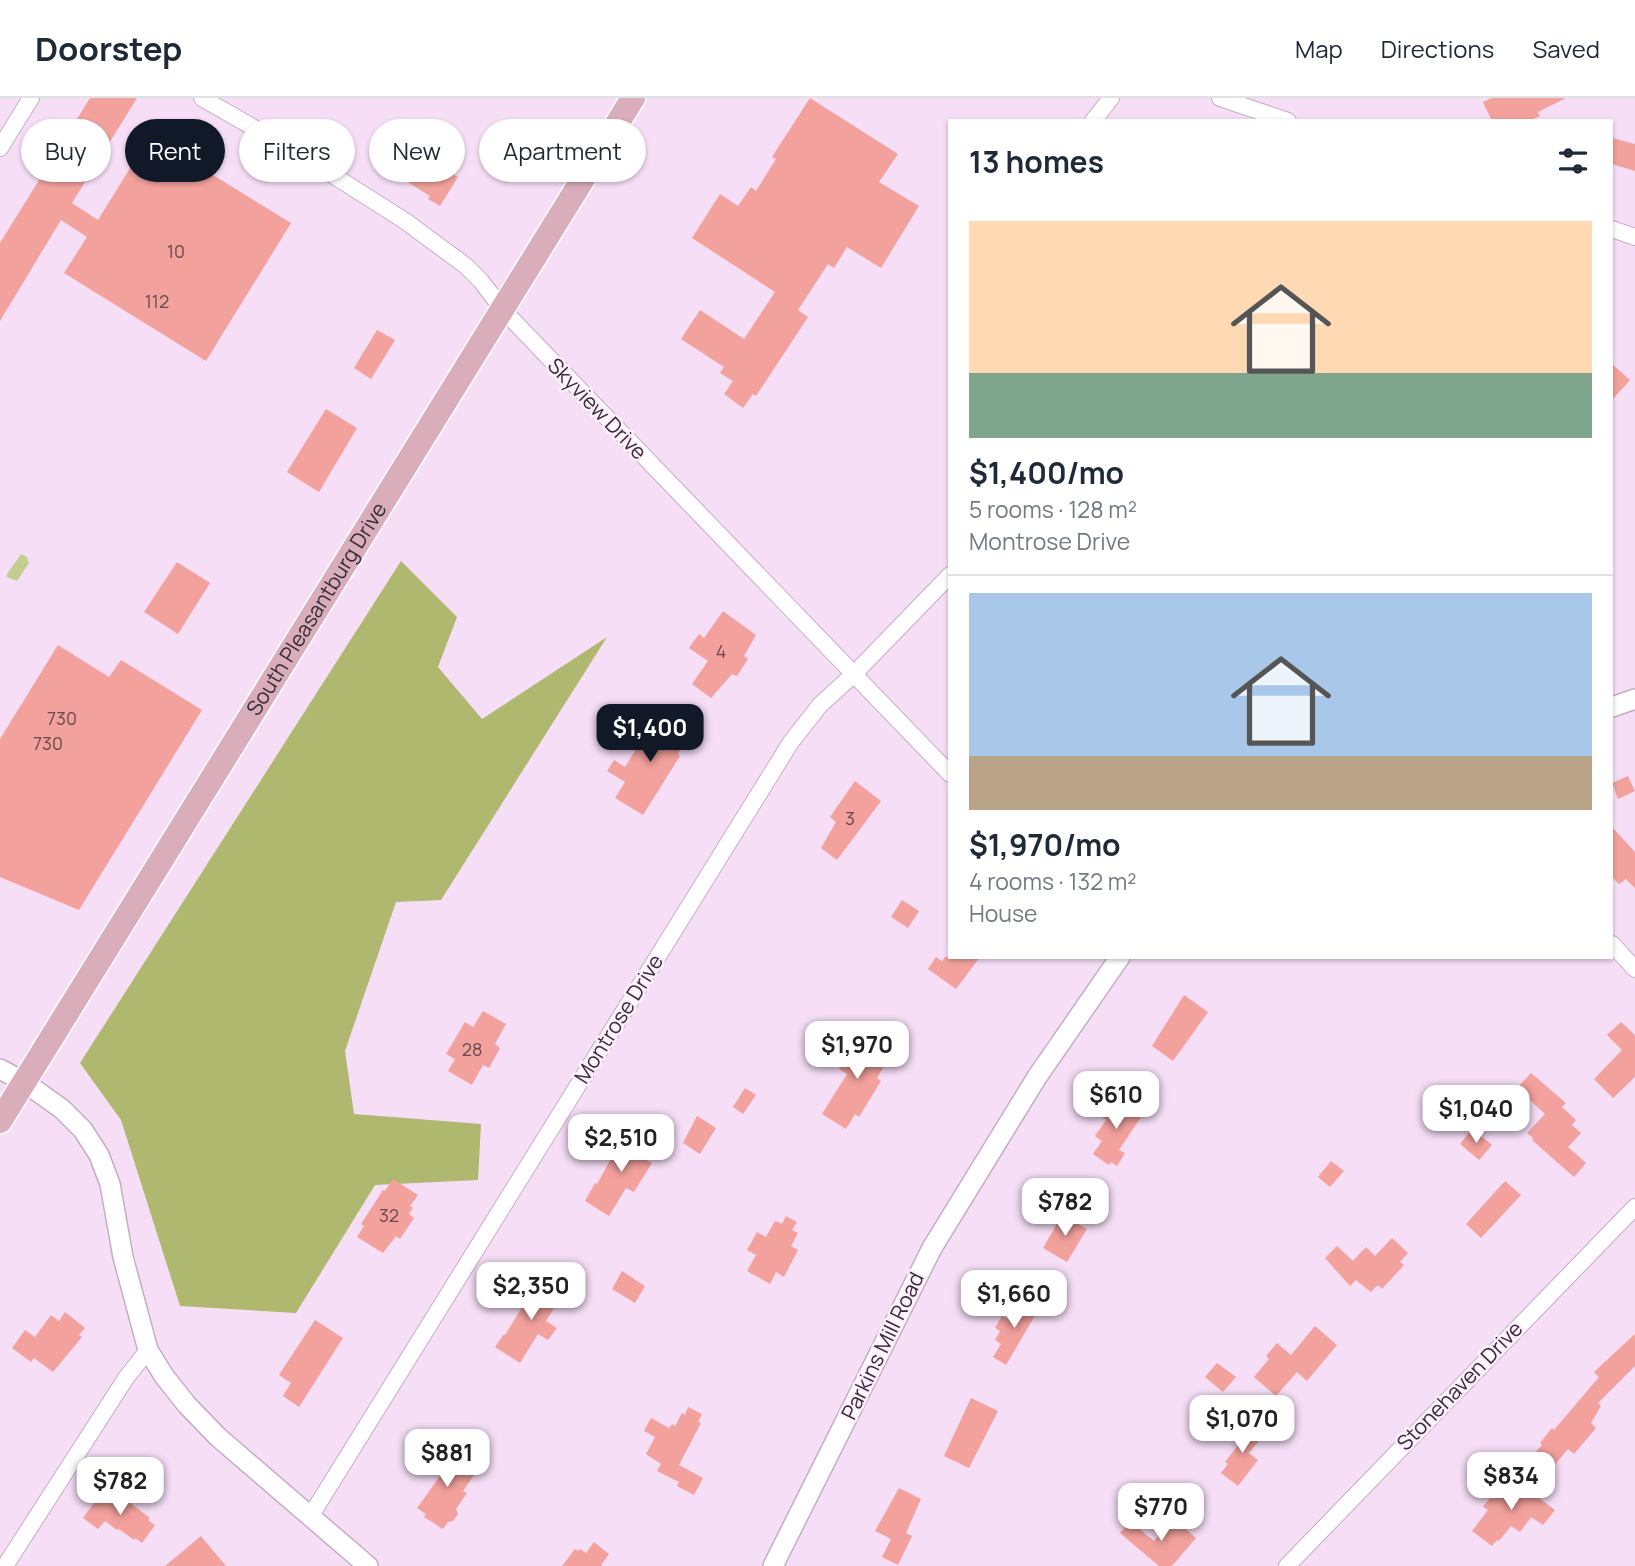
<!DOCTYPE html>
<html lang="en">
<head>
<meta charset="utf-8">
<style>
  :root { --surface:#fff; --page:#f6f6f7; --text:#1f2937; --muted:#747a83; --line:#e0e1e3; --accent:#111827 }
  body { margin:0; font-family:Manrope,sans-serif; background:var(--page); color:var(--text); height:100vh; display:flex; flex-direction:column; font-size:26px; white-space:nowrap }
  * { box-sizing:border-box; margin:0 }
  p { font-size:23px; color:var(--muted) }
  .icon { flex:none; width:38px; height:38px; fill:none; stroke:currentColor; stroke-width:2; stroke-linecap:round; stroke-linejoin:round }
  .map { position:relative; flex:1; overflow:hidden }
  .drawer { position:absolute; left:948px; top:21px; width:665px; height:840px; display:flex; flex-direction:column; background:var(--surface); border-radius:0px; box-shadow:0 2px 5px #0004 }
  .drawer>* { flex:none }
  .top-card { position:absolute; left:21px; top:21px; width:665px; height:63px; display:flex; gap:14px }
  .price { position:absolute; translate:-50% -60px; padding:0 16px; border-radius:14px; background:#fff; color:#222; font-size:23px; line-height:46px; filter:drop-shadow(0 2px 4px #0008) }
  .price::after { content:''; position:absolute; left:50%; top:42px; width:21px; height:16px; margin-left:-10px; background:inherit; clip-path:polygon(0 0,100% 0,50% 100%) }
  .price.current { background:var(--accent); color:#fff }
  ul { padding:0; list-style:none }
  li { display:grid; align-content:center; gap:14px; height:371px; padding:0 21px }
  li+li { border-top:2px solid var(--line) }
  li span { display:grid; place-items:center; height:217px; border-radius:0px; color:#555 }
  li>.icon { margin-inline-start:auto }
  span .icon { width:126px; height:126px; fill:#fffc; stroke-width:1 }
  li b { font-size:30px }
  h2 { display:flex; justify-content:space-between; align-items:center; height:84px; padding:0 21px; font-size:30px }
  .chip { padding:0 24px; border-radius:32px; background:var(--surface); box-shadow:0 2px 5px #0004; font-size:24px; line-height:63px }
  .chip.current { background:var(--accent); color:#fff }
  header { display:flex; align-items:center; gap:42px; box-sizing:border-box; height:98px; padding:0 35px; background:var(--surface); border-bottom:2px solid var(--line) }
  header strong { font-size:33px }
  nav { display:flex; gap:38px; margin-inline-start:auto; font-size:24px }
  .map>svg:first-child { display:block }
  .green { fill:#c4ce90 }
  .forest { fill:#aeb86e }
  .building { fill:#f3a19d }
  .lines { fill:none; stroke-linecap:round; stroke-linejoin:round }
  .minor-casing { stroke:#c4adc5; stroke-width:18 }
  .tertiary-casing { stroke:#c4adc5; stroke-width:22 }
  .primary-casing { stroke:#fff; stroke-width:27 }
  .minor { stroke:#fff; stroke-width:16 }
  .tertiary { stroke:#fff; stroke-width:19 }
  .primary { stroke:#d9adba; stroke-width:24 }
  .labels { text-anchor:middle; stroke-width:5; stroke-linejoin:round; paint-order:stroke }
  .number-label { font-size:18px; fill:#654a50 }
  .street-label { font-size:21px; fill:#362d37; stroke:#fdeffe }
</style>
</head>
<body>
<header>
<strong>Doorstep</strong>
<nav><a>Map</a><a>Directions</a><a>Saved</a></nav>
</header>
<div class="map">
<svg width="1635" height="1468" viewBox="0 0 1635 1468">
  <rect width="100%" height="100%" fill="#f6def7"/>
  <!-- green -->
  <path class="green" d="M 21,456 L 27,459 L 29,465 L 17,483 L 7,479 L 7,476 Z"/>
  <!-- forest -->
  <path class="forest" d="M 401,463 L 457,519 L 438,569 L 482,621 L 607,539 L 441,802 L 396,804 L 345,953 L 354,1016 L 481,1026 L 478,1082 L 375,1087 L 296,1215 L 180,1208 L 121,1022 L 80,965 Z"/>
  <!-- building -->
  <path class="building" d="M 90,0 L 137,0 L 72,105 L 98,122 L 150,38 L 291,125 L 206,263 L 64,175 L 87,139 L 61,122 L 0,223 L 0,145 Z
    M 810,0 L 898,56 L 879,84 L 919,108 L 881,170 L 847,149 L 834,170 L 828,166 L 798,212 L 808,219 L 756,298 L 753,296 L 743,310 L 724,296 L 733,283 L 720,275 L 724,269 L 681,241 L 700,212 L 744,241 L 775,194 L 692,140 L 720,96 L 738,108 L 751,89 L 756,93 L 776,61 L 772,59 Z
    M 1492,0 L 1566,0 L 1538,14 L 1540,18 L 1529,23 L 1492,23 L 1483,4 Z
    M 397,40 L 422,55 L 425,51 L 455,70 L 452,76 L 458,79 L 440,108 L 428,101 L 430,98 L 380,67 Z
    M 1612,40 L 1635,46 L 1635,73 L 1612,66 Z
    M 377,232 L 395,242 L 371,281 L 354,270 Z
    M 1612,266 L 1630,282 L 1612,302 Z
    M 326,311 L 357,330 L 319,394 L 287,374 Z
    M 177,464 L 210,485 L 178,536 L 144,514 Z
    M 723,513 L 756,537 L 744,558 L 748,561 L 737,578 L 732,576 L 711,600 L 692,586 L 708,563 L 689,550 L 699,536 L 704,540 Z
    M 58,547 L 109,579 L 121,562 L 202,612 L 79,812 L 0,779 L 0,641 Z
    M 658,615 L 690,635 L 678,656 L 680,658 L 643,717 L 615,700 L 625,684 L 607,673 L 614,662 L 625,669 Z
    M 1628,678 L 1635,693 L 1618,701 L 1612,685 Z
    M 855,683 L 881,703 L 837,762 L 821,750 L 836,724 L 830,719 Z
    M 1612,729 L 1635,754 L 1635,790 L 1626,781 L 1619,786 L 1612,779 Z
    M 902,802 L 919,813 L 908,830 L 891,819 Z
    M 936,859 L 942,863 L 945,859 L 980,859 L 956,891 L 928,871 Z
    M 1184,897 L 1208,914 L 1173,963 L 1152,948 Z
    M 483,913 L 506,926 L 495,946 L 500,950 L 489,970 L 483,967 L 472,987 L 448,973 L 455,961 L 446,956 L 465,924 L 473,929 Z
    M 1621,924 L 1635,937 L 1635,979 L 1613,1000 L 1594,981 L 1622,952 L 1607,937 Z
    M 868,933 L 889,946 L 877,966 L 883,970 L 877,980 L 881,983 L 859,1019 L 855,1016 L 846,1031 L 822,1016 L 847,976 L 839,971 L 849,955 L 853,958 Z
    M 1531,975 L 1566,1005 L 1562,1009 L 1576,1022 L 1572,1027 L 1581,1035 L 1568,1049 L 1586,1065 L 1574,1079 L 1532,1042 L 1533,1040 L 1527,1035 L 1545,1016 L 1517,990 Z
    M 745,990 L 756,997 L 743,1016 L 733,1009 Z
    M 1116,998 L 1143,1016 L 1119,1052 L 1125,1055 L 1117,1068 L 1111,1064 L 1109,1067 L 1093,1056 L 1102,1043 L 1095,1038 L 1106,1022 L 1102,1019 Z
    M 697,1018 L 716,1030 L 700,1056 L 683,1045 Z
    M 1472,1031 L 1492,1047 L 1479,1062 L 1460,1046 Z
    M 630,1034 L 653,1048 L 645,1061 L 652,1065 L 634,1094 L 626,1090 L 609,1118 L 585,1103 L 595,1085 L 597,1086 L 619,1046 L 621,1047 Z
    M 1331,1063 L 1344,1073 L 1330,1089 L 1318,1079 Z
    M 393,1081 L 418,1097 L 410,1108 L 413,1110 L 409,1116 L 414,1120 L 400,1141 L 396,1138 L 383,1155 L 357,1139 L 364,1128 L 361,1126 L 383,1092 L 385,1093 Z
    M 1505,1083 L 1521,1097 L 1481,1140 L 1466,1126 Z
    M 1062,1117 L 1087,1131 L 1067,1164 L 1043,1150 Z
    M 786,1118 L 797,1124 L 792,1132 L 798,1135 L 791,1148 L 798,1152 L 784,1179 L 776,1174 L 770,1186 L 747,1173 L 756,1157 L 747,1152 L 757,1134 L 766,1139 L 775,1123 L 782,1126 Z
    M 1392,1140 L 1408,1155 L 1400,1164 L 1404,1167 L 1382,1191 L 1378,1187 L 1371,1194 L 1356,1182 L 1350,1188 L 1325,1160 L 1337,1148 L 1353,1163 L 1366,1149 L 1375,1158 Z
    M 622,1173 L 645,1188 L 635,1205 L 612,1191 Z
    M 539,1182 L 562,1197 L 546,1223 L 557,1230 L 548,1242 L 538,1236 L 520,1265 L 495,1249 L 504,1236 L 505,1237 Z
    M 1026,1201 L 1040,1209 L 1006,1267 L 993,1259 L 1001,1246 L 995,1242 L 1000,1233 L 995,1230 L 1002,1218 L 1007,1221 L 1012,1211 L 1018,1215 Z
    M 65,1214 L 85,1230 L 79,1237 L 82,1239 L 53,1274 L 34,1260 L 31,1264 L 12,1250 L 25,1232 L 35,1239 L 51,1217 L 59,1223 Z
    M 315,1222 L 343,1240 L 299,1309 L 283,1298 L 291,1285 L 279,1277 Z
    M 1315,1228 L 1337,1247 L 1307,1283 L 1297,1274 L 1276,1298 L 1254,1279 L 1269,1261 L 1266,1258 L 1277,1245 L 1291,1257 Z
    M 1635,1236 L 1635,1268 L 1598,1305 L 1601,1308 L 1591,1325 L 1596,1330 L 1574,1356 L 1568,1351 L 1553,1369 L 1535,1355 L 1542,1347 L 1540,1345 L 1552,1330 L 1554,1332 L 1599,1279 L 1594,1274 Z
    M 1217,1265 L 1236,1279 L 1223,1294 L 1205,1279 Z
    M 971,1300 L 998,1313 L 969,1370 L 944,1358 Z
    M 688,1309 L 702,1316 L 698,1324 L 701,1325 L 679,1367 L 703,1380 L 694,1397 L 677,1388 L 679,1384 L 657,1373 L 661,1366 L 646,1356 L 655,1339 L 644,1333 L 651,1320 L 669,1330 L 672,1326 L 675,1328 L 682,1315 L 685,1317 Z
    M 1245,1324 L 1263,1338 L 1249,1355 L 1258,1362 L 1238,1388 L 1221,1375 L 1228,1366 L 1225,1364 L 1242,1342 L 1235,1337 Z
    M 441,1349 L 475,1370 L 471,1376 L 474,1377 L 463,1393 L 467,1395 L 456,1411 L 458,1416 L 453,1423 L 448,1424 L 443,1431 L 424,1419 L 426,1416 L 417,1410 L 443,1374 L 430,1365 Z
    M 1511,1379 L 1555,1412 L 1543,1427 L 1531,1419 L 1520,1434 L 1511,1428 L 1499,1443 L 1497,1442 L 1492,1448 L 1472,1433 L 1488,1412 L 1483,1409 L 1499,1388 L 1503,1390 Z
    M 899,1390 L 921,1401 L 906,1435 L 912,1438 L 898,1467 L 882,1459 L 891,1441 L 875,1433 Z
    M 100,1397 L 117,1403 L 121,1398 L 150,1420 L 148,1422 L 155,1427 L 142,1445 L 135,1440 L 134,1442 L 119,1431 L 117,1432 L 105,1423 L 98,1431 L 83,1420 Z
    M 1173,1420 L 1196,1440 L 1172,1468 L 1159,1468 L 1120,1435 L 1130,1423 L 1154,1443 Z
    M 201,1438 L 226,1468 L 165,1468 Z
    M 594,1444 L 609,1456 L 601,1467 L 603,1468 L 562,1468 L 575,1451 L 578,1453 L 580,1451 L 586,1455 Z"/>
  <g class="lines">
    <defs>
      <path id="minor" d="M 202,0 L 303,58 L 405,123 L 466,168 L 481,183 L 503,212 L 950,676
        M 1220,0 L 1288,23
        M 1093,23 L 1111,0
        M 0,50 L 31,0
        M 1612,131 L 1635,139
        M 1612,846 L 1635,871
        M 310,1419 L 791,644 L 820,607 L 854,576 L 950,477
        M 5,1468 L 126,1280 L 148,1252
        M 1287,1468 L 1635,1109"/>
      <path id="tertiary" d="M 1612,609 L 1635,601
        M 0,971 L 24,984 L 62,1011 L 83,1032 L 99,1057 L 110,1086 L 123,1159 L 148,1252 L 164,1278 L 187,1307 L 218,1339 L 368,1468
        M 773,1468 L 932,1150 L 1037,979 L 1120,859"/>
      <g id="primary">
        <path id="s1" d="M 0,1023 L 633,0"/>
      </g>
    </defs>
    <!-- minor casing -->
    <use href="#minor" class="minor-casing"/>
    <!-- tertiary casing -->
    <use href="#tertiary" class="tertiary-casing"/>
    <!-- primary casing -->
    <use href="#primary" class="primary-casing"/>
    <!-- minor -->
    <use href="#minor" class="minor"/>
    <!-- tertiary -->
    <use href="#tertiary" class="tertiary"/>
    <!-- primary -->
    <use href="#primary" class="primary"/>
  </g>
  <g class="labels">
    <!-- number labels -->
    <g class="number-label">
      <text x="176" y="160">10</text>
      <text x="157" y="210">112</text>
      <text x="721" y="560">4</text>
      <text x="62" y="627">730</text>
      <text x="48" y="652">730</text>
      <text x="850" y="727">3</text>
      <text x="472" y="958">28</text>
      <text x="389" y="1124">32</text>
    </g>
    <!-- street labels -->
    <g class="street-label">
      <text transform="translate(597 311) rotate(46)" y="7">Skyview Drive</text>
      <text dy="7" stroke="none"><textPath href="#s1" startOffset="602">South Pleasantburg Drive</textPath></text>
      <text transform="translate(619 921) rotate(-58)" y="7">Montrose Drive</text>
      <text transform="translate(883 1248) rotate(-64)" y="7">Parkins Mill Road</text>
      <text transform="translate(1460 1288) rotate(-46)" y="7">Stonehaven Drive</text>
    </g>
  </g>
</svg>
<b class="price current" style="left:650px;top:666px">$1,400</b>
<b class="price" style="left:857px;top:983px">$1,970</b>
<b class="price" style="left:1116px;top:1033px">$610</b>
<b class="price" style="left:1476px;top:1047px">$1,040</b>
<b class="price" style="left:621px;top:1076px">$2,510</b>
<b class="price" style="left:1065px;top:1140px">$782</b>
<b class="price" style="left:531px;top:1224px">$2,350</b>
<b class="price" style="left:1014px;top:1232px">$1,660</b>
<b class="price" style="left:1242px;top:1357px">$1,070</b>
<b class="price" style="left:447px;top:1391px">$881</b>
<b class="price" style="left:1511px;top:1414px">$834</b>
<b class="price" style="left:120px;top:1419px">$782</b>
<b class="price" style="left:1161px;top:1445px">$770</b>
<div class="top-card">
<a class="chip">Buy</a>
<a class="chip current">Rent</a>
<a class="chip">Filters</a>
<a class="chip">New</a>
<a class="chip">Apartment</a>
</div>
<section class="drawer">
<h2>13 homes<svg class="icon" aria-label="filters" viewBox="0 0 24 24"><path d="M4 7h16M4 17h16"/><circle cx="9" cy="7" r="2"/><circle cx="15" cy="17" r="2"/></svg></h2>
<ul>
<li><span style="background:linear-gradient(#ffd9b3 70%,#7fa58c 0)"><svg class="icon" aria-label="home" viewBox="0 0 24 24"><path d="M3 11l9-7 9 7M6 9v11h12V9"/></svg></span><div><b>$1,400/mo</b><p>5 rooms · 128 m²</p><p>Montrose Drive</p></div></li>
<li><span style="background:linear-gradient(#a9c7e8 75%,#b9a48a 0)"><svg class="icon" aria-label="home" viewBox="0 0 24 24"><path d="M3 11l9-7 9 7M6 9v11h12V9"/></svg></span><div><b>$1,970/mo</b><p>4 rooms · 132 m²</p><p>House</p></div></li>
</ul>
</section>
</div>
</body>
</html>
